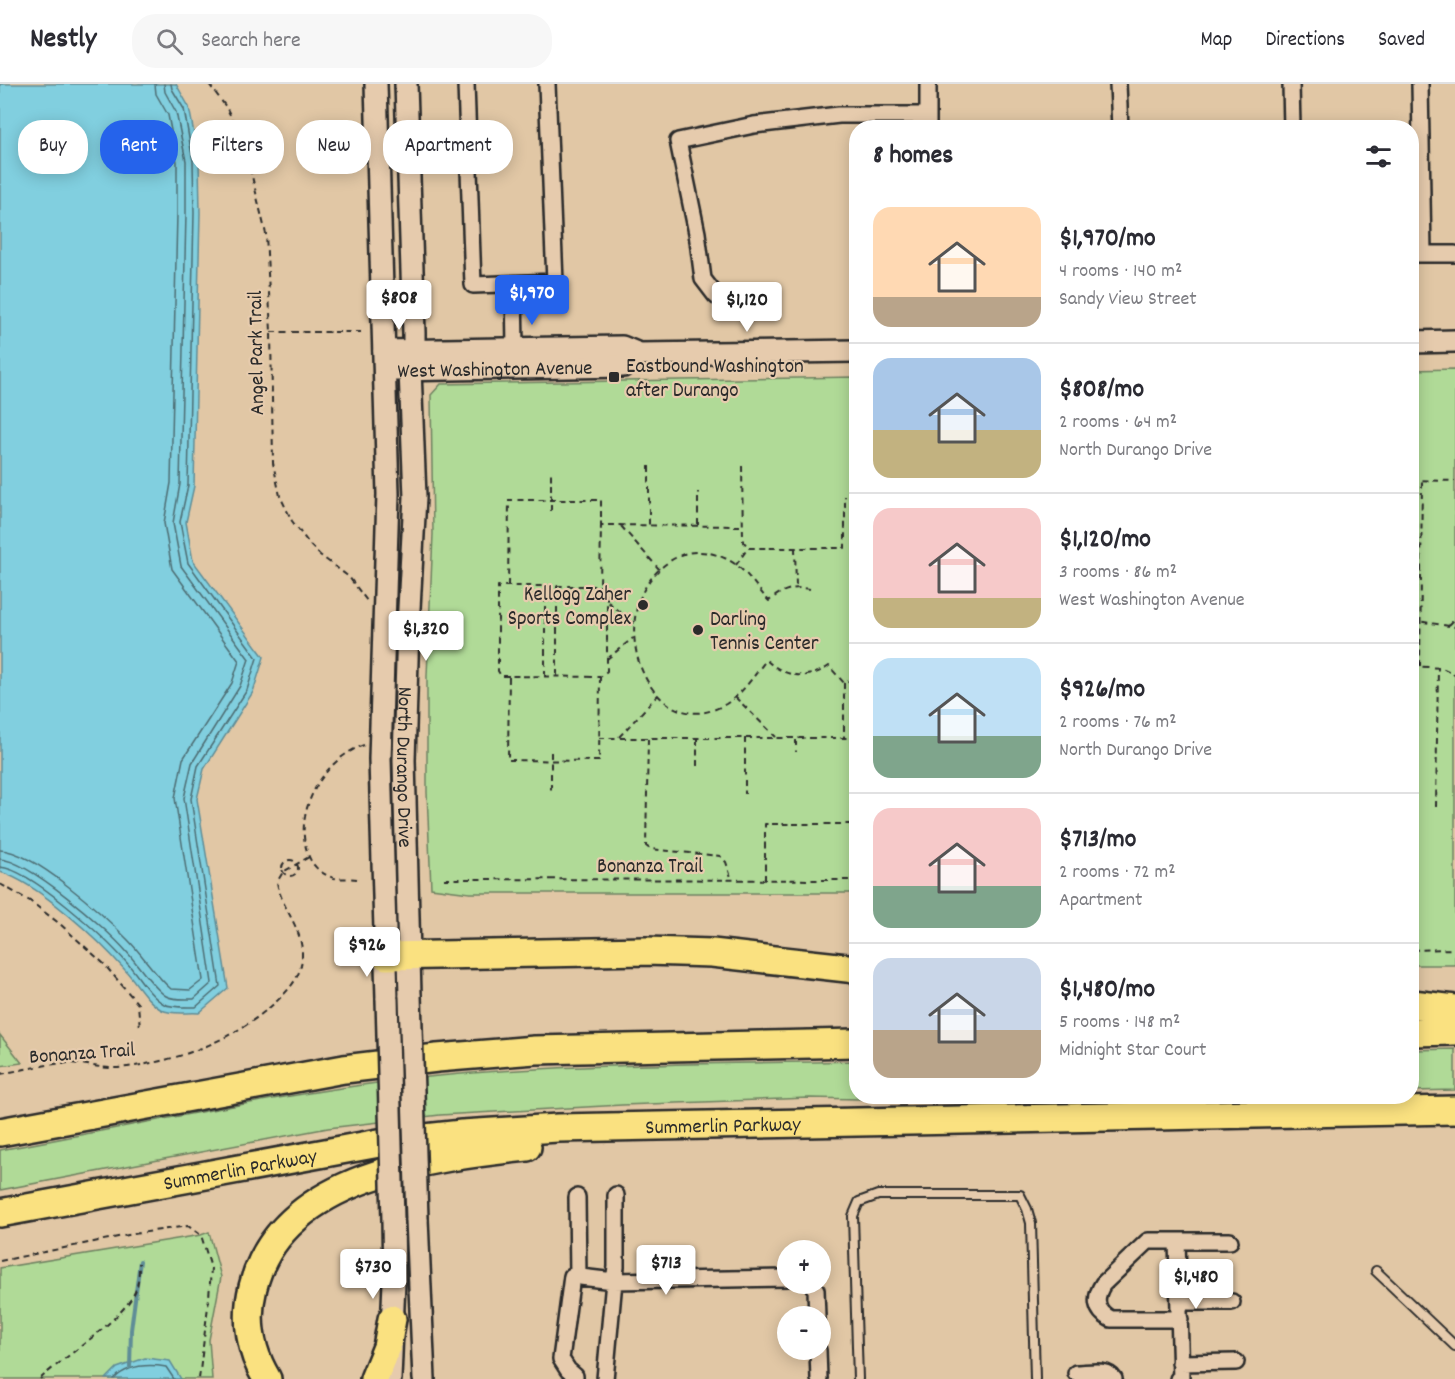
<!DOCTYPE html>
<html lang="en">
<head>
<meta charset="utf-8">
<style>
  :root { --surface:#fff; --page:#f7f7f7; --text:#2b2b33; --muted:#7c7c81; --line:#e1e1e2; --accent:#2563eb }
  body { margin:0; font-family:Dekko,sans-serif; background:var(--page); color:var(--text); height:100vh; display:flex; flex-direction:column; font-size:22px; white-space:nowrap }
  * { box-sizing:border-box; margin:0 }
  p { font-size:20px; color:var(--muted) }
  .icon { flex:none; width:33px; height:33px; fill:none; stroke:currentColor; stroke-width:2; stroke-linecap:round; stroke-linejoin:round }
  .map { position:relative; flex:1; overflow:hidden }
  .sheet { position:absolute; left:849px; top:36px; width:570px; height:984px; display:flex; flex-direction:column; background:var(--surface); border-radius:24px; box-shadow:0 3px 15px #0003 }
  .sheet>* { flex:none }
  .banner { position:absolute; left:18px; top:36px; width:570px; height:54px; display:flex; gap:12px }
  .controls { position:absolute; left:777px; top:1156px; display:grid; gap:12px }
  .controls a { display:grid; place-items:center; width:54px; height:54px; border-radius:50%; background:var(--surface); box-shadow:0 3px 15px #0003; font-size:30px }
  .price { position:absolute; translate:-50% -51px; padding:0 14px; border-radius:6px; background:#fff; color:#222; font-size:20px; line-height:39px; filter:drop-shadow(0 2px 3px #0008) }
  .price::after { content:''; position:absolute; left:50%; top:36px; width:18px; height:14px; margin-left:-9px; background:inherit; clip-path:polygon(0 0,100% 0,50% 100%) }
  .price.current { background:var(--accent); color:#fff }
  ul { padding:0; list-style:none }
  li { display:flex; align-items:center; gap:18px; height:150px; padding:0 24px }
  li+li { border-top:2px solid var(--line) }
  li span { display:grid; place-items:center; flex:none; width:168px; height:120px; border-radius:18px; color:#555 }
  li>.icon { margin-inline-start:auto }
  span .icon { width:72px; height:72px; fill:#fffc; stroke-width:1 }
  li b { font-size:26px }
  h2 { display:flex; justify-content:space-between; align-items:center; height:72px; padding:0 24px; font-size:26px }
  .chip { padding:0 21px; border-radius:24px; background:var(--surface); box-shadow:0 3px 15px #0003; font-size:21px; line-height:54px }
  .chip.current { background:var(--accent); color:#fff }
  header { display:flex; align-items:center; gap:36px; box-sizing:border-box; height:84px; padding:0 30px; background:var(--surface); border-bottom:2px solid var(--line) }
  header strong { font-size:28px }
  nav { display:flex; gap:33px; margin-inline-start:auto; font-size:21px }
  .search { width:420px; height:54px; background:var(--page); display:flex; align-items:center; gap:15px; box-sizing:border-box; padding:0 21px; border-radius:24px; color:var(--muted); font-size:22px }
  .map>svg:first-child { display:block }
  .green { fill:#b0da97; stroke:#6e8261; stroke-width:1.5 }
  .water { fill:#81cfdf; stroke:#5f8d97; stroke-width:1.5 }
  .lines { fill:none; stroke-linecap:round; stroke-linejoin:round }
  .shore { stroke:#4d6d73; stroke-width:1.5 }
  .stream { stroke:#5f8d97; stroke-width:4 }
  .lane-casing { stroke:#2b2b2b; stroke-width:12 }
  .street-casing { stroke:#2b2b2b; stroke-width:20 }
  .secondary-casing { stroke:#2b2b2b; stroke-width:26 }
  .highway-casing { stroke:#2b2b2b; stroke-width:32 }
  .path { stroke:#2b2b2b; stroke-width:2; stroke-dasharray:6 4.5; stroke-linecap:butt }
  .lane { stroke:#e6cbad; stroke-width:8 }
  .street { stroke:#e6cbad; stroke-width:15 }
  .secondary { stroke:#e6cbad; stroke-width:21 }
  .highway { stroke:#fae180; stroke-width:27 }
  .secondary-bridge-casing { stroke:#2b2b2b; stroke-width:26; stroke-linecap:butt }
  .secondary-bridge { stroke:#e6cbad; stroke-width:21 }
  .poi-dot { fill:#2b2b2b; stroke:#e6cbad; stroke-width:2 }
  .labels { text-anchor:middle; stroke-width:4.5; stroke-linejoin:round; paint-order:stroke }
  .street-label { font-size:21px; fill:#2b2b2b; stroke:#e6cbad }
  .poi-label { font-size:21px; fill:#2b2b2b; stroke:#e6cbad; text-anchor:start }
</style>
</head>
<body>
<header>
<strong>Nestly</strong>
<div class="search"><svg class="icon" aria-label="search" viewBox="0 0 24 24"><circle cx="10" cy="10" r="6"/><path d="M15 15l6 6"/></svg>Search here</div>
<nav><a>Map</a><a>Directions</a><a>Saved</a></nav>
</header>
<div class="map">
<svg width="1455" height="1295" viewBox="0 0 1455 1295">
  <rect width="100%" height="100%" fill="#e1c7a5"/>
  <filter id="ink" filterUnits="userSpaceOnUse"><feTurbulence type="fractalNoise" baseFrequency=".0167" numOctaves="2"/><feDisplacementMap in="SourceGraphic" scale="12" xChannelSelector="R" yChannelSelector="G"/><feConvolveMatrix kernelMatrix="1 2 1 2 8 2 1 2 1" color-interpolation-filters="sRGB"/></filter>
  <g filter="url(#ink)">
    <!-- green -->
    <path class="green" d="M 1455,285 L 1455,881 L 1412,881 L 1412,286 Z
      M 856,293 L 856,809 L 470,809 L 431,804 L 427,708 L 427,592 L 433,450 L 431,311 L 441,300 Z
      M 0,951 L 22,979 L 0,982 Z
      M 1455,965 L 1455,1006 L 1412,1007 L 1412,966 Z
      M 856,977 L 856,1012 L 1126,1013 L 960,1017 L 809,1014 L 622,1021 L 440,1031 L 328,1044 L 0,1106 L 0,1066 C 120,1044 241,1018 362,1001 C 525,978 692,981 856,977 Z
      M 209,1148 L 221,1193 L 209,1256 L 212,1295 L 0,1295 L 0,1184 L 201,1151 Z"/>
    <!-- water -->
    <path class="water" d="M 0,0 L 176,0 L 189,23 L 199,76 L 200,129 L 194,402 L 186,438 L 193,477 L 264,573 L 253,608 L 204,685 L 197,715 L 228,904 L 199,929 C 189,928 171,931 162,926 C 147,918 137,899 125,886 C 99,856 38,799 0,788 Z
      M 145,1274 L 170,1277 L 181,1295 L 106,1295 L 117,1284 Z"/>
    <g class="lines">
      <!-- shore -->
      <path class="shore" d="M 0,766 C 34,767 104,831 128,856 C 143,871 155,891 171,905 L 190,906 L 203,896 L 175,714 L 183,675 L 232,599 L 239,577 L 172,485 L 164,439 L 171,399 L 177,129 L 177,78 L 168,31 L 156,10 L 155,0
        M 0,775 C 30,777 106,844 126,867 C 137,879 154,905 166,912 C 173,916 186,915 194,915 L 212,899 L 184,714 L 192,679 L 240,602 L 249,575 L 181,482 L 173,439 L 180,400 L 186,129 L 186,77 L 176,28 L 165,8 L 164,0
        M 0,783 C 31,785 106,855 127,879 C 139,892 149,912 164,920 C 172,924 188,923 196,923 L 220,902 L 191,715 L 198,682 L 247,606 L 257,574 L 188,479 L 180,438 L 188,401 L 194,129 L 193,77 L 184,25 L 172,5 L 171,0
        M 114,1295 C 128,1281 148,1280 166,1283 L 174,1295"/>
      <!-- stream -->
      <path class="stream" d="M 130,1283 L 131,1246 L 140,1177"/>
      <defs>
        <path id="lane" d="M 1376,1187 L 1455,1262
          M 858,1295 L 853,1132 L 859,1118 L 878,1111 L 1020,1111 L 1027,1125 L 1031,1139 L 1035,1295"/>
        <path id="street" d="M 466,0 L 473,201 L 555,198 L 547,0
          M 1118,0 L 1120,44
          M 1291,0 L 1292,44
          M 1420,0 L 1423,170
          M 928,44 L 928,0
          M 1412,170 L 1455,170
          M 514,200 L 515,265
          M 716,212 L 703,195 L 697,149 L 678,57 L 754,41 L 839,31 L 928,31
          M 577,1113 L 578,1193
          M 1177,1157 L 1181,1295 L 1178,1295
          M 812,1200 L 816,1206 L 817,1233
          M 1179,1218 L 1232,1218
          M 1180,1235 L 1111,1235 C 1095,1227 1094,1214 1103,1200 L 1148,1157 L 1230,1157
          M 818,1266 L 819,1295
          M 1180,1279 L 1236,1278
          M 1076,1289 C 1088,1289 1107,1284 1114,1295
          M 575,1295 L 575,1292 L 568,1286 L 561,1275 L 572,1192 L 614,1197 L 616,1183 L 616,1111
          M 605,1295 L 614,1197 L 788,1194"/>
        <g id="secondary">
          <path d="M 376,0 L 388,410 L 380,675 L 387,915"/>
          <path id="s1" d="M 406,0 L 414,249 L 414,267 L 410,286 L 415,413 L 408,543 L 404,676 L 410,912"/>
          <path d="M 1412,258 L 1455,257"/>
          <path d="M 384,267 L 622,263 L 639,270 L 856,267"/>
          <path id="s2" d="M 396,286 L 623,282 L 639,270"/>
          <path d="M 417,1135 L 424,1295"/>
          <path d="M 390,1295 L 394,1197 L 393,1136"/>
        </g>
        <g id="highway">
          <path d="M 386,872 L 646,867 L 712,869 L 856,885"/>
          <path d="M 1412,920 L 1455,925"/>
          <path d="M 1412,948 L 1455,947"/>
          <path d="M 0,1048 L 344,985 L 437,974 L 535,966 L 856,959"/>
          <path id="s3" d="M 0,1129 L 379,1059 L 462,1050 L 558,1044 L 1455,1026"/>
          <path d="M 267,1295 C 250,1267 245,1235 253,1203 C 281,1091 432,1073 527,1063"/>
          <path d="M 374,1295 L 387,1263 L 392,1235"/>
        </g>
      </defs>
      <!-- lane casing -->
      <use href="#lane" class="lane-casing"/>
      <!-- street casing -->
      <use href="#street" class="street-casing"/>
      <!-- secondary casing -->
      <use href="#secondary" class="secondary-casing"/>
      <!-- highway casing -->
      <use href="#highway" class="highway-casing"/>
      <!-- path -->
      <path class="path" d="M 209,0 L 226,23 L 239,48 L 249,80 L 266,150 L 271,248 L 273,379 L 280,412 L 292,437 L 310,461 L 320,471 L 349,493 L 367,517
        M 271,248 L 362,248
        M 649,382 L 649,441
        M 742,382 L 743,457 L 749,464 L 845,464 L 845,412
        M 1412,396 L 1455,397
        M 551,427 L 551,385
        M 698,441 L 698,408
        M 621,442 L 659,485
        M 795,464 L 796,503
        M 736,481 L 748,464
        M 508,502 L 509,416 L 601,416 L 601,441 L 743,442
        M 810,505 C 793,502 782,506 769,517 C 758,506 748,489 735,480 C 718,468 693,463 675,474 C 593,520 647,666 726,620 C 742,610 755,591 766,576 C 785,593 807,597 829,582 L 844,599 L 856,594
        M 608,518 L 634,539
        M 1412,536 L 1455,543
        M 1449,541 L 1455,535
        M 607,575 L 633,554
        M 1412,582 L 1442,584 L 1455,590
        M 1420,582 L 1422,396
        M 509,592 L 501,592 L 498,587 L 498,502 L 600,502
        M 545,592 L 545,502
        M 557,592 L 557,502
        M 600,593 L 599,677 L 508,676 L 509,592 L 600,593 L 607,587 L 607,507 L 600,502 L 601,441
        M 844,599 L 844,654
        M 735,613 L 776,653
        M 619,653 L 658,611
        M 599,654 L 856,654
        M 745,654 L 745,710
        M 648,655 L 646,762 L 650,765 L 720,772 L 726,778 L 732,796
        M 697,655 L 697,686
        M 796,656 L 796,668
        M 551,668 L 551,706
        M 1436,723 L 1438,584
        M282 784a8 8 0 1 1 16 0a8 8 0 1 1-16 0Z
        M 357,795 C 350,794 341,795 334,794 C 321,790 312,782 308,770 C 292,729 323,675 364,661
        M 444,795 L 856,796
        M 765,796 L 765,740 L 856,740
        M 0,800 L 30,817 L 60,840 L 103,879 L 138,920 L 140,944
        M 1412,866 L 1455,865
        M 0,990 C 22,986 45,980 68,979 C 85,979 101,985 118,984 C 173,979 227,959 269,924 C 286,909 302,895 302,871 C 303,844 281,824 277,798 L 283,788 L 309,773
        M 0,1177 L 133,1150 L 188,1142 L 201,1151 L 211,1184 L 209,1214 L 199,1295
        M 40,1295 C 63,1273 130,1232 137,1202 C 139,1195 139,1186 139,1179"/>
      <!-- lane -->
      <use href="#lane" class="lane"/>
      <!-- street -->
      <use href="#street" class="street"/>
      <!-- secondary -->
      <use href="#secondary" class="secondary"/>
      <!-- highway -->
      <use href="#highway" class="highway"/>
      <defs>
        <path id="secondary-bridge" d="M 410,912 L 417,1135
          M 387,915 L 393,1136"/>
      </defs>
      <!-- secondary-bridge casing -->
      <use href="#secondary-bridge" class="secondary-bridge-casing"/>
      <!-- secondary-bridge -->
      <use href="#secondary-bridge" class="secondary-bridge"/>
    </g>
  </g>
  <!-- markers -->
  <g class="poi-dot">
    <rect x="608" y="287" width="12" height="12" rx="3"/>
    <circle cx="643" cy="521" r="6"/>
    <circle cx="698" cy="546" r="6"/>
  </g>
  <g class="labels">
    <!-- street labels -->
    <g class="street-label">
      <text transform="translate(255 269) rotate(-91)" y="7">Angel Park Trail</text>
      <text dy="7" stroke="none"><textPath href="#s2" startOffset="99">West Washington Avenue</textPath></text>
      <text dy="7" stroke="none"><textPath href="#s1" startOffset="684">North Durango Drive</textPath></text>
      <text x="650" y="788">Bonanza Trail</text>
      <text transform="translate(82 968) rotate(-4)" y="7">Bonanza Trail</text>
      <text dy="7" stroke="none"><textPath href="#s3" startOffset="730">Summerlin Parkway</textPath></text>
      <text dy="7" stroke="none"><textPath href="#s3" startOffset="244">Summerlin Parkway</textPath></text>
    </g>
    <!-- poi labels -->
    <g class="poi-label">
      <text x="626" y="288">Eastbound Washington<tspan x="626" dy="24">after Durango</tspan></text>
      <text x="631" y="516" text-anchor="end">Kellogg Zaher<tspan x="631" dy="24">Sports Complex</tspan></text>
      <text x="710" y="541">Darling<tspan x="710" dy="24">Tennis Center</tspan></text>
    </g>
  </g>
</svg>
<div class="controls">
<a>+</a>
<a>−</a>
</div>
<b class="price current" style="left:532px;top:242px">$1,970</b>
<b class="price" style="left:399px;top:247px">$808</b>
<b class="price" style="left:747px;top:249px">$1,120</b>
<b class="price" style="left:426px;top:578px">$1,320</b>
<b class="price" style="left:367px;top:894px">$926</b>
<b class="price" style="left:666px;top:1212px">$713</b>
<b class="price" style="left:373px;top:1216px">$730</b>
<b class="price" style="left:1196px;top:1226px">$1,480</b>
<div class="banner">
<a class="chip">Buy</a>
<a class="chip current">Rent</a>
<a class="chip">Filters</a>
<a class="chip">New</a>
<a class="chip">Apartment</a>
</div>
<section class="sheet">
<h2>8 homes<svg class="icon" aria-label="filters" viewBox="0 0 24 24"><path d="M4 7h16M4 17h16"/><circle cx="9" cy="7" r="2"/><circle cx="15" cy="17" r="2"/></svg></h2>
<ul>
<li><span style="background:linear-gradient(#ffd9b3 75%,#b9a48a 0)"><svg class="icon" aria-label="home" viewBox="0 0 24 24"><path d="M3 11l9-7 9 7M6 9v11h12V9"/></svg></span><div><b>$1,970/mo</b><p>4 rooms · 140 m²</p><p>Sandy View Street</p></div></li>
<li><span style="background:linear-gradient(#a9c7e8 60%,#c2b280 0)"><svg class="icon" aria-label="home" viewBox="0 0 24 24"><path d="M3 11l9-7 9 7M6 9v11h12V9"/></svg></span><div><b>$808/mo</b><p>2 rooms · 64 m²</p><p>North Durango Drive</p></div></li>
<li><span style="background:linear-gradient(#f6c9c9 75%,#c2b280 0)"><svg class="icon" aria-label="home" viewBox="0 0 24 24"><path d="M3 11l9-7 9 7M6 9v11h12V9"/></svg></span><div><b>$1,120/mo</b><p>3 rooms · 86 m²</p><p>West Washington Avenue</p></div></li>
<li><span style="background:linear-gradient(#bfe0f5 65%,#7fa58c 0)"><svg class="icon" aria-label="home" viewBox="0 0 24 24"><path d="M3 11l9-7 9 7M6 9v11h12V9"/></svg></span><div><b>$926/mo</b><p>2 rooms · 76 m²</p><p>North Durango Drive</p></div></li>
<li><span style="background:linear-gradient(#f6c9c9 65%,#7fa58c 0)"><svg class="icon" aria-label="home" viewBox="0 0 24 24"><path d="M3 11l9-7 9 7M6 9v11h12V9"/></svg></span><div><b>$713/mo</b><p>2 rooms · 72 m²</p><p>Apartment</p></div></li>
<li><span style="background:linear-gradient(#c9d6e8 60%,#b9a48a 0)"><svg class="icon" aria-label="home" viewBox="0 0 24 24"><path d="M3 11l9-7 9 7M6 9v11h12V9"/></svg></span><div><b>$1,480/mo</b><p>5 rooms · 148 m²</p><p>Midnight Star Court</p></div></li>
</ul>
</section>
</div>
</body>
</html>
